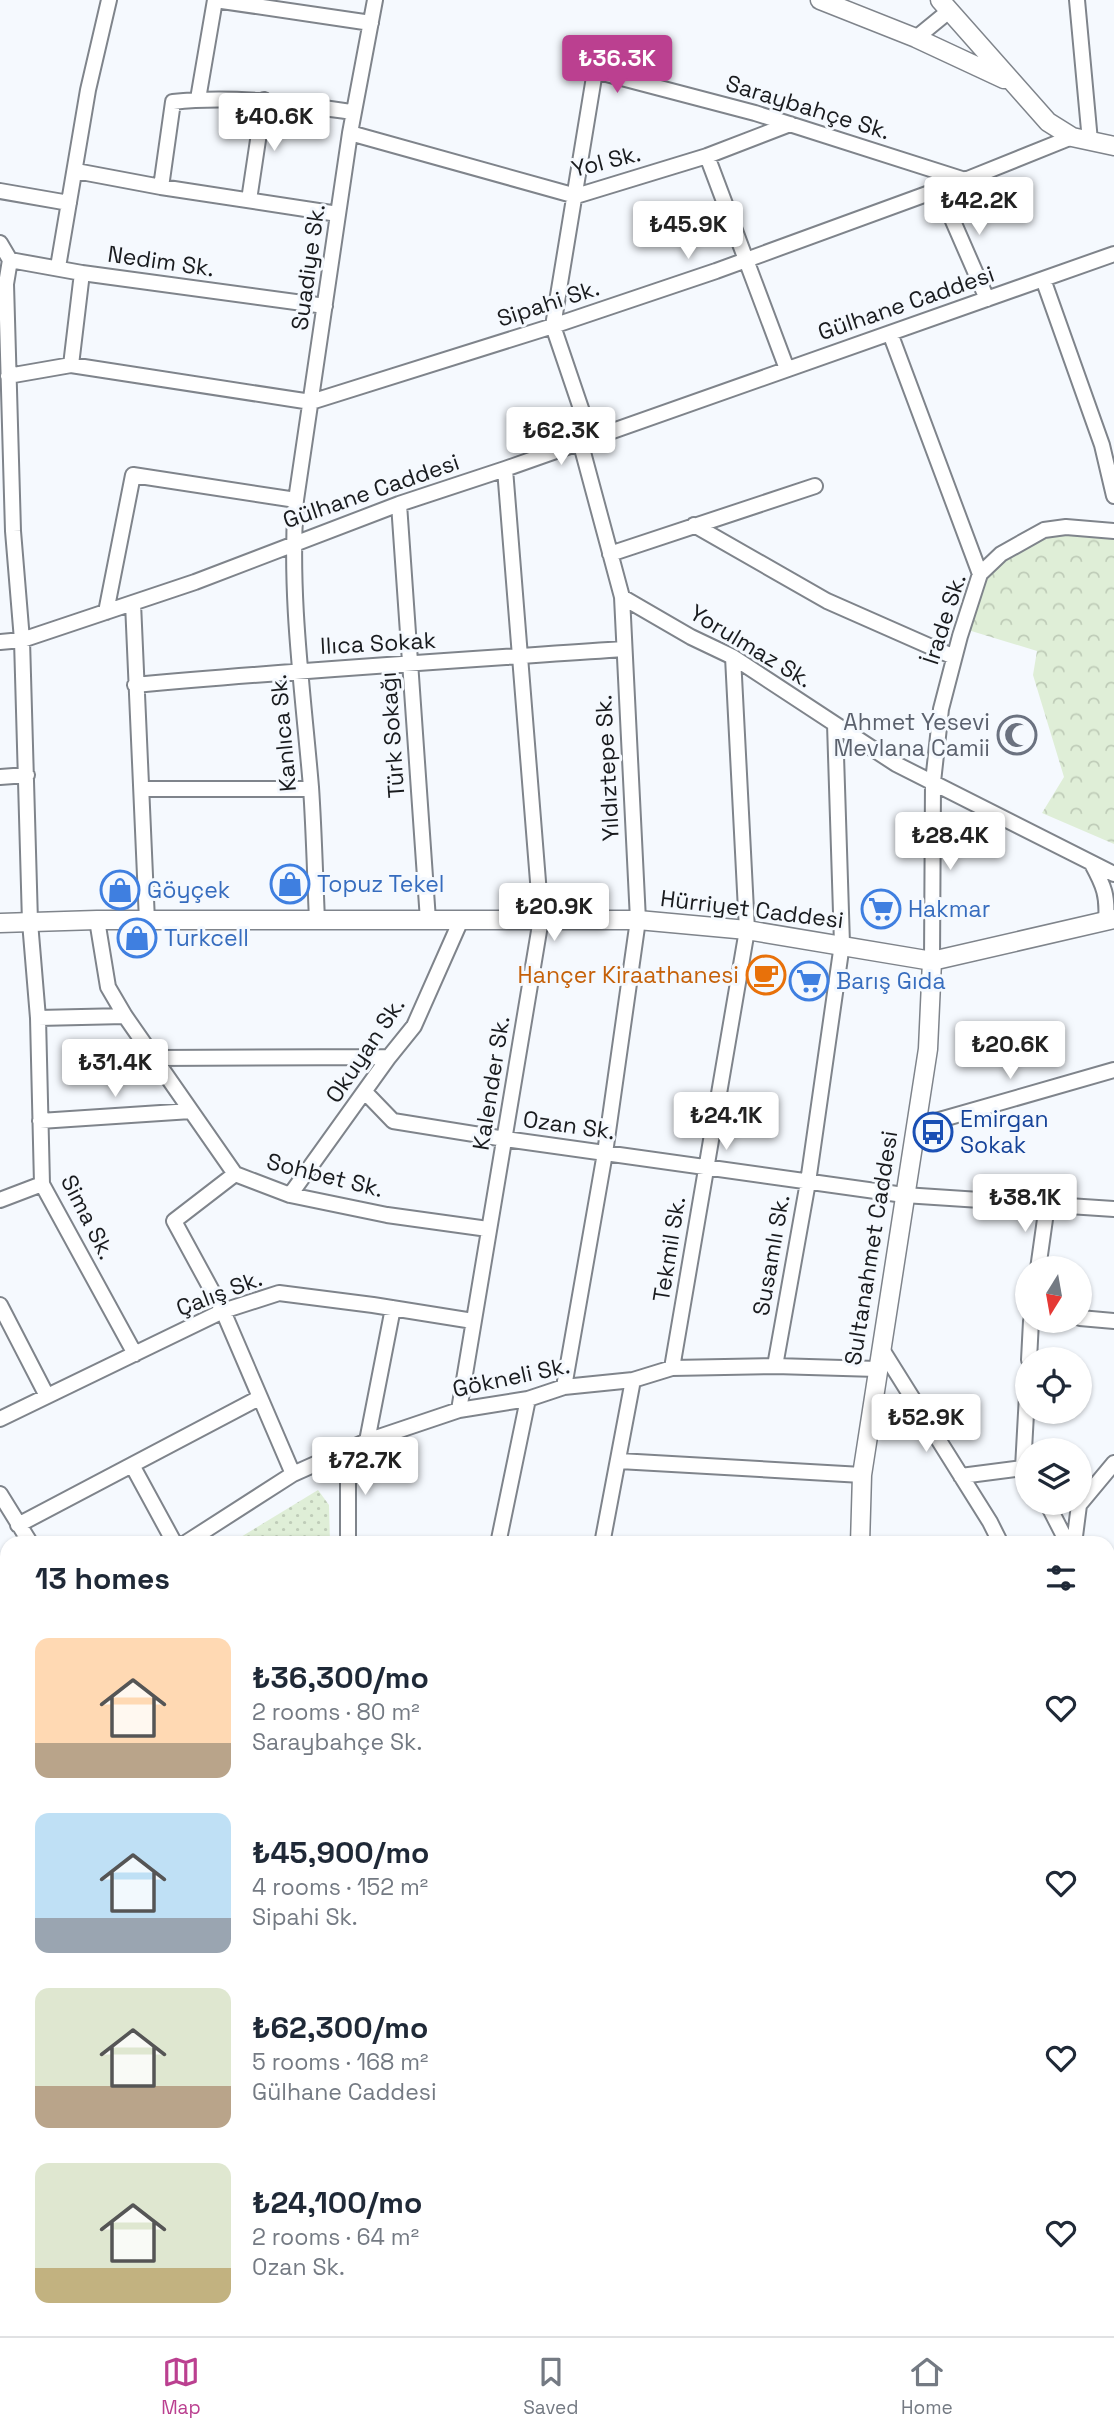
<!DOCTYPE html>
<html lang="en">
<head>
<meta charset="utf-8">
<style>
  :root { --surface:#fff; --page:#f2f2f3; --text:#1f2937; --muted:#747a83; --line:#e0e1e3; --accent:#bb4090 }
  body { margin:0; font-family:"Space Grotesk",sans-serif; background:var(--page); color:var(--text); height:100vh; display:flex; flex-direction:column; font-size:26px; white-space:nowrap }
  * { box-sizing:border-box; margin:0 }
  p { font-size:23px; color:var(--muted) }
  .icon { flex:none; width:38px; height:38px; fill:none; stroke:currentColor; stroke-width:2; stroke-linecap:round; stroke-linejoin:round }
  .map { position:relative; flex:1; overflow:hidden }
  .panel { position:absolute; left:0px; top:1536px; width:1115px; height:800px; display:flex; flex-direction:column; background:var(--surface); border-radius:21px 21px 0 0; box-shadow:0 2px 5px #0004 }
  .panel>* { flex:none }
  .needle { width:46px; rotate:191deg }
  .controls { position:absolute; left:1015px; top:1256px; display:grid; gap:14px }
  .controls a { display:grid; place-items:center; width:77px; height:77px; border-radius:50%; background:var(--surface); box-shadow:0 2px 5px #0004; font-size:35px }
  .price { position:absolute; translate:-50% -60px; padding:0 16px; border-radius:7px; background:#fff; color:#222; font-size:23px; line-height:46px; filter:drop-shadow(0 2px 4px #0008) }
  .price::after { content:''; position:absolute; left:50%; top:42px; width:21px; height:16px; margin-left:-10px; background:inherit; clip-path:polygon(0 0,100% 0,50% 100%) }
  .price.current { background:var(--accent); color:#fff }
  ul { padding:0; list-style:none }
  li { display:flex; align-items:center; gap:21px; height:175px; padding:0 35px }
  li span { display:grid; place-items:center; flex:none; width:196px; height:140px; border-radius:14px; color:#555 }
  li>.icon { margin-inline-start:auto }
  span .icon { width:84px; height:84px; fill:#fffc; stroke-width:1 }
  li b { font-size:30px }
  h2 { display:flex; justify-content:space-between; align-items:center; height:84px; padding:0 35px; font-size:30px }
  .dock { display:flex; justify-content:space-around; align-items:center; height:98px; border-top:2px solid var(--line); background:var(--surface); font-size:19px; color:var(--muted) }
  .dock a { display:grid; justify-items:center; gap:4px }
  .dock .current { color:var(--accent) }
  .map>svg:first-child { display:block }
  .grass { fill:url(#grass-dots) }
  .park { fill:url(#park-crowns) }
  .lines { fill:none; stroke-linecap:round; stroke-linejoin:round }
  .minor-casing { stroke:#7f848b; stroke-width:18 }
  .tertiary-casing { stroke:#7f848b; stroke-width:21 }
  .minor { stroke:#fff; stroke-width:14 }
  .tertiary { stroke:#fff; stroke-width:18 }
  .labels { text-anchor:middle; stroke-width:6; stroke-linejoin:round; paint-order:stroke }
  .street-label { font-size:23px; fill:#191b1e; stroke:#f5f9fe }
  .worship-label { font-size:23px; fill:#5b616d; stroke:#f5f9fe; text-anchor:end }
  .shop-label { font-size:23px; fill:#366cbe; stroke:#f5f9fe; text-anchor:start }
  .food-label { font-size:23px; fill:#c56008; stroke:#f5f9fe; text-anchor:end }
  .transit-label { font-size:23px; fill:#164399; stroke:#f5f9fe; text-anchor:start }
</style>
</head>
<body>
<div class="map">
<svg width="1114" height="2336" viewBox="0 0 1114 2336">
  <defs>
    <pattern id="grass-dots" width="8" height="8" patternUnits="userSpaceOnUse" patternTransform="scale(1.75)"><rect width="8" height="8" fill="#dfeed7"/><path d="M2 2h.1M6 6h.1" fill="none" stroke="#bfccb8" stroke-width="1.8" stroke-linecap="round"/></pattern>
    <pattern id="park-crowns" width="20" height="18" patternUnits="userSpaceOnUse" patternTransform="scale(1.75)"><rect width="20" height="18" fill="#dfeed7"/><path d="M2 6a3 3 0 1 1 6 0M12 15a3 3 0 1 1 6 0" fill="none" stroke="#bfccb8"/></pattern>
  </defs>
  <rect width="100%" height="100%" fill="#f5f9fe"/>
  <!-- grass -->
  <path class="grass" d="M 318,1490 L 329,1505 L 330,1543 L 231,1543 Z"/>
  <!-- park -->
  <path class="park" d="M 1047,534 L 1114,539 L 1114,844 L 1042,813 L 1064,777 L 1033,675 L 1037,651 L 968,630 L 987,574 L 1024,546 Z
    M 1108,1790 L 1114,1791 L 1114,2336 L 962,2336 L 963,2329 L 1108,2329 Z"/>
  <g class="lines">
    <defs>
      <path id="minor" d="M 215,0 L 371,23
        M 1077,0 L 1090,141
        M 916,38 L 949,11
        M 198,99 L 215,0
        M 350,133 L 576,196 L 707,156 L 790,124
        M 707,156 L 787,369
        M 76,171 L 161,187 L 338,214
        M 161,187 L 173,102 C 233,95 293,104 353,112
        M 939,189 L 987,299
        M 0,191 L 69,203
        M 249,200 L 264,100
        M 0,243 L 10,260 L 6,284 L 13,531 L 22,640 L 30,922 L 38,1018 L 42,1184 L 135,1354
        M 10,260 L 82,273
        M 58,267 L 88,90 L 109,0
        M 1043,279 L 1102,445 L 1114,496
        M 890,333 L 980,574
        M 71,365 L 82,273 L 325,306
        M 8,376 L 71,365 L 311,402 L 553,326 L 716,271 L 965,180 L 1072,137
        M 591,438 L 553,326 L 595,71 L 755,113 L 965,180
        M 399,504 L 428,920
        M 694,525 L 827,601 L 954,657
        M 610,554 L 815,486
        M 622,597 L 691,637 L 733,657 L 896,764 L 1114,874
        M 133,603 L 147,921
        M 106,612 L 133,475 L 296,500
        M 0,642 L 22,640 L 195,582 L 399,504 L 505,469 L 1114,254
        M 135,685 C 298,670 461,660 624,649
        M 0,777 L 27,775
        M 142,789 L 311,789
        M 1092,864 C 1104,886 1108,896 1106,921
        M 97,920 L 108,987 L 125,1016 L 235,1174 L 290,1195 L 387,1215 L 488,1229
        M 317,920 C 315,876 314,831 311,787 C 303,692 289,595 296,500 L 350,133 L 375,0
        M 932,961 L 933,782 L 941,709 L 960,636 L 980,574 L 1001,554 L 1044,530 L 1066,527 L 1114,531
        M 38,1018 L 125,1016
        M 155,1058 L 389,1057
        M 365,1092 L 393,1121 L 505,1139 L 904,1195 L 1114,1209
        M 40,1121 L 191,1111
        M 915,1127 L 1114,1070
        M 235,1174 L 174,1221 L 223,1311 L 293,1474
        M 290,1195 L 389,1057 L 414,1026 L 461,920
        M 0,1200 L 42,1184
        M 1038,1269 L 1047,1205
        M 0,1305 L 47,1396
        M 1080,1318 L 1114,1321
        M 881,1348 L 990,1522 L 1001,1544
        M 1029,1360 L 1031,1321
        M 775,1366 L 808,1182 L 842,944 L 835,724
        M 672,1368 L 747,930 L 733,657
        M 564,1387 L 605,1153 L 638,920 L 622,597 L 580,441
        M 1027,1395 L 1023,1468 L 1027,1474
        M 459,1410 L 541,919 L 505,469
        M 0,1419 L 223,1311 L 279,1293 L 373,1305 L 473,1321
        M 367,1441 L 393,1308
        M 348,1450 L 348,1544
        M 619,1461 L 862,1475
        M 132,1465 L 175,1544
        M 961,1476 L 1023,1468
        M 0,1494 L 31,1544
        M 1047,1503 L 1068,1544
        M 18,1525 L 259,1398
        M 184,1544 L 293,1474 L 367,1441 L 459,1410 L 528,1399 L 564,1387 L 633,1380 L 672,1368 L 775,1366 L 877,1369
        M 498,1544 L 528,1399
        M 602,1544 L 633,1380
        M 1074,1544 L 1079,1505 L 1114,1463
        M 1108,1628 L 1114,1639
        M 0,1653 L 7,1658
        M 0,1870 L 7,1882
        M 0,1939 L 7,1935
        M 0,2064 L 7,2060
        M 0,2184 L 7,2180
        M 0,2313 L 7,2310
        M 123,2336 L 124,2329
        M 225,2336 L 226,2329
        M 340,2336 L 342,2329
        M 457,2336 L 458,2329
        M 560,2336 L 561,2329
        M 809,2336 L 811,2329
        M 949,2336 L 950,2329"/>
      <path id="tertiary" d="M 820,0 L 916,38 L 1004,79
        M 940,0 L 1048,122 L 1072,137 L 1114,146
        M 0,923 L 97,920 L 638,920 L 747,930 L 932,961 L 1114,919
        M 860,1544 L 862,1475 L 928,1049 L 932,961
        M 0,2122 L 7,2137
        M 95,2329 L 98,2336
        M 686,2329 L 686,2336"/>
    </defs>
    <!-- minor casing -->
    <use href="#minor" class="minor-casing"/>
    <!-- tertiary casing -->
    <use href="#tertiary" class="tertiary-casing"/>
    <!-- minor -->
    <use href="#minor" class="minor"/>
    <!-- tertiary -->
    <use href="#tertiary" class="tertiary"/>
  </g>
  <!-- icons -->
  <defs>
    <symbol id="mosque-ring" viewBox="-11 -11 22 22"><circle r="9.5" fill="#f5f9fe" stroke="#6b7280" stroke-width="1.5"/><path d="M3.5-4.9A6 6 0 1 0 3.5 4.9A5 5 0 1 1 3.5-4.9Z" fill="#6b7280"/></symbol>
    <symbol id="shop-ring" viewBox="-11 -11 22 22"><circle r="9.5" fill="#f5f9fe" stroke="#3f7fe0" stroke-width="1.5"/><path d="M-5-2.5h2.3a2.7 3.5 0 0 1 5.4 0H5L5.5 6h-11ZM-1.5-2.5h3a1.5 2.3 0 0 0-3 0Z" fill="#3f7fe0"/></symbol>
    <symbol id="supermarket-ring" viewBox="-11 -11 22 22"><circle r="9.5" fill="#f5f9fe" stroke="#3f7fe0" stroke-width="1.5"/><path d="M-6-5.5h2.5l.6 2H6L4.5 2H-2.5L-4.4-4H-6ZM-1.5 3.2a1.3 1.3 0 1 0 .1 0ZM3 3.2a1.3 1.3 0 1 0 .1 0Z" fill="#3f7fe0"/></symbol>
    <symbol id="cafe-ring" viewBox="-11 -11 22 22"><circle r="9.5" fill="#f5f9fe" stroke="#e8710a" stroke-width="1.5"/><path d="M-5.5-4.5H6V0H3Q3 3.5 0 3.5H-2.5Q-5.5 3.5-5.5 0ZM3-3.2v2h1.7v-2ZM-6 4.5H4V6H-6Z" fill="#e8710a"/></symbol>
    <symbol id="bus-ring" viewBox="-11 -11 22 22"><circle r="9.5" fill="#f5f9fe" stroke="#1a4fb4" stroke-width="1.5"/><path d="M-5-6H5V4H4V6H2V4H-2V6H-4V4H-5ZM-3.5-4V0h7V-4ZM-3.5 1.2v1.5H-2V1.2ZM2 1.2v1.5H3.5V1.2Z" fill="#1a4fb4"/></symbol>
  </defs>
  <g fill-rule="evenodd">
    <use href="#mosque-ring" x="995" y="713" width="44" height="44"/>
    <use href="#shop-ring" x="268" y="862" width="44" height="44"/>
    <use href="#shop-ring" x="98" y="868" width="44" height="44"/>
    <use href="#supermarket-ring" x="859" y="887" width="44" height="44"/>
    <use href="#shop-ring" x="115" y="916" width="44" height="44"/>
    <use href="#cafe-ring" x="744" y="953" width="44" height="44"/>
    <use href="#supermarket-ring" x="787" y="959" width="44" height="44"/>
    <use href="#bus-ring" x="911" y="1110" width="44" height="44"/>
  </g>
  <g class="labels">
    <!-- street labels -->
    <g class="street-label">
      <text transform="translate(808 107) rotate(17)" y="8">Saraybahçe Sk.</text>
      <text transform="translate(606 161) rotate(-14)" y="8">Yol Sk.</text>
      <text transform="translate(161 261) rotate(8)" y="8">Nedim Sk.</text>
      <text transform="translate(308 267) rotate(-82)" y="8">Suadiye Sk.</text>
      <text transform="translate(548 303) rotate(-18)" y="8">Sipahi Sk.</text>
      <text transform="translate(906 303) rotate(-19)" y="8">Gülhane Caddesi</text>
      <text transform="translate(371 491) rotate(-19)" y="8">Gülhane Caddesi</text>
      <text transform="translate(944 619) rotate(-72)" y="8">İrade Sk.</text>
      <text transform="translate(378 643) rotate(-3)" y="8">llıca Sokak</text>
      <text transform="translate(751 646) rotate(31)" y="8">Yorulmaz Sk.</text>
      <text transform="translate(283 733) rotate(-95)" y="8">Kanlıca Sk.</text>
      <text transform="translate(392 735) rotate(-94)" y="8">Türk Sokağı</text>
      <text transform="translate(607 768) rotate(-93)" y="8">Yıldıztepe Sk.</text>
      <text transform="translate(752 909) rotate(7)" y="8">Hürriyet Caddesi</text>
      <text transform="translate(365 1050) rotate(-56)" y="8">Okuyan Sk.</text>
      <text transform="translate(491 1083) rotate(-81)" y="8">Kalender Sk.</text>
      <text transform="translate(569 1125) rotate(8)" y="8">Ozan Sk.</text>
      <text transform="translate(325 1175) rotate(14)" y="8">Sohbet Sk.</text>
      <text transform="translate(88 1217) rotate(63)" y="8">Sima Sk.</text>
      <text transform="translate(871 1248) rotate(-81)" y="8">Sultanahmet Caddesi</text>
      <text transform="translate(669 1249) rotate(-81)" y="8">Tekmil Sk.</text>
      <text transform="translate(771 1255) rotate(-80)" y="8">Susamlı Sk.</text>
      <text transform="translate(219 1293) rotate(-21)" y="8">Çalış Sk.</text>
      <text transform="translate(511 1377) rotate(-12)" y="8">Gökneli Sk.</text>
    </g>
    <!-- worship labels -->
    <g class="worship-label">
      <text x="990" y="730">Ahmet Yesevi<tspan x="990" dy="26">Mevlana Camii</tspan></text>
    </g>
    <!-- shop labels -->
    <g class="shop-label">
      <text x="317" y="892">Topuz Tekel</text>
      <text x="147" y="898">Göyçek</text>
      <text x="908" y="917">Hakmar</text>
      <text x="164" y="946">Turkcell</text>
      <text x="836" y="989">Barış Gıda</text>
    </g>
    <!-- food labels -->
    <g class="food-label">
      <text x="739" y="983">Hançer Kiraathanesi</text>
    </g>
    <!-- transit labels -->
    <g class="transit-label">
      <text x="960" y="1127">Emirgan<tspan x="960" dy="26">Sokak</tspan></text>
    </g>
  </g>
</svg>
<div class="controls">
<a><svg class="needle" viewBox="-14 -14 28 28"><path d="M0-13l5 13h-10z" fill="#e53935"/><path d="M0 13l5-13h-10z" fill="#747a83"/></svg></a>
<a><svg class="icon" aria-label="locate" viewBox="0 0 24 24"><circle cx="12" cy="12" r="6"/><path d="M12 2v4M12 18v4M2 12h4M18 12h4"/></svg></a>
<a><svg class="icon" aria-label="layers" viewBox="0 0 24 24"><path d="M12 4l9 5-9 5-9-5zM3 14l9 5 9-5"/></svg></a>
</div>
<b class="price current" style="left:617px;top:95px">₺36.3K</b>
<b class="price" style="left:274px;top:153px">₺40.6K</b>
<b class="price" style="left:979px;top:237px">₺42.2K</b>
<b class="price" style="left:688px;top:261px">₺45.9K</b>
<b class="price" style="left:561px;top:467px">₺62.3K</b>
<b class="price" style="left:950px;top:872px">₺28.4K</b>
<b class="price" style="left:554px;top:943px">₺20.9K</b>
<b class="price" style="left:1010px;top:1081px">₺20.6K</b>
<b class="price" style="left:115px;top:1099px">₺31.4K</b>
<b class="price" style="left:726px;top:1152px">₺24.1K</b>
<b class="price" style="left:1025px;top:1234px">₺38.1K</b>
<b class="price" style="left:926px;top:1454px">₺52.9K</b>
<b class="price" style="left:365px;top:1497px">₺72.7K</b>
<section class="panel">
<h2>13 homes<svg class="icon" aria-label="filters" viewBox="0 0 24 24"><path d="M4 7h16M4 17h16"/><circle cx="9" cy="7" r="2"/><circle cx="15" cy="17" r="2"/></svg></h2>
<ul>
<li><span style="background:linear-gradient(#ffd9b3 75%,#b9a48a 0)"><svg class="icon" aria-label="home" viewBox="0 0 24 24"><path d="M3 11l9-7 9 7M6 9v11h12V9"/></svg></span><div><b>₺36,300/mo</b><p>2 rooms · 80 m²</p><p>Saraybahçe Sk.</p></div><svg class="icon" aria-label="heart" viewBox="0 0 24 24"><path d="M12 20l-8-8c-3-5 5-10 8-4 3-6 11-1 8 4z"/></svg></li>
<li><span style="background:linear-gradient(#bfe0f5 75%,#9aa5b1 0)"><svg class="icon" aria-label="home" viewBox="0 0 24 24"><path d="M3 11l9-7 9 7M6 9v11h12V9"/></svg></span><div><b>₺45,900/mo</b><p>4 rooms · 152 m²</p><p>Sipahi Sk.</p></div><svg class="icon" aria-label="heart" viewBox="0 0 24 24"><path d="M12 20l-8-8c-3-5 5-10 8-4 3-6 11-1 8 4z"/></svg></li>
<li><span style="background:linear-gradient(#dfe7d0 70%,#b9a48a 0)"><svg class="icon" aria-label="home" viewBox="0 0 24 24"><path d="M3 11l9-7 9 7M6 9v11h12V9"/></svg></span><div><b>₺62,300/mo</b><p>5 rooms · 168 m²</p><p>Gülhane Caddesi</p></div><svg class="icon" aria-label="heart" viewBox="0 0 24 24"><path d="M12 20l-8-8c-3-5 5-10 8-4 3-6 11-1 8 4z"/></svg></li>
<li><span style="background:linear-gradient(#dfe7d0 75%,#c2b280 0)"><svg class="icon" aria-label="home" viewBox="0 0 24 24"><path d="M3 11l9-7 9 7M6 9v11h12V9"/></svg></span><div><b>₺24,100/mo</b><p>2 rooms · 64 m²</p><p>Ozan Sk.</p></div><svg class="icon" aria-label="heart" viewBox="0 0 24 24"><path d="M12 20l-8-8c-3-5 5-10 8-4 3-6 11-1 8 4z"/></svg></li>
</ul>
</section>
</div>
<nav class="dock">
<a class="current"><svg class="icon" aria-label="map" viewBox="0 0 24 24"><path d="M3 6l6-2 6 2 6-2v14l-6 2-6-2-6 2zM9 4v14M15 6v14"/></svg>Map</a>
<a><svg class="icon" aria-label="saved" viewBox="0 0 24 24"><path d="M7 4h10v16l-5-4-5 4z"/></svg>Saved</a>
<a><svg class="icon" aria-label="home" viewBox="0 0 24 24"><path d="M3 11l9-7 9 7M6 9v11h12V9"/></svg>Home</a>
</nav>
</body>
</html>
